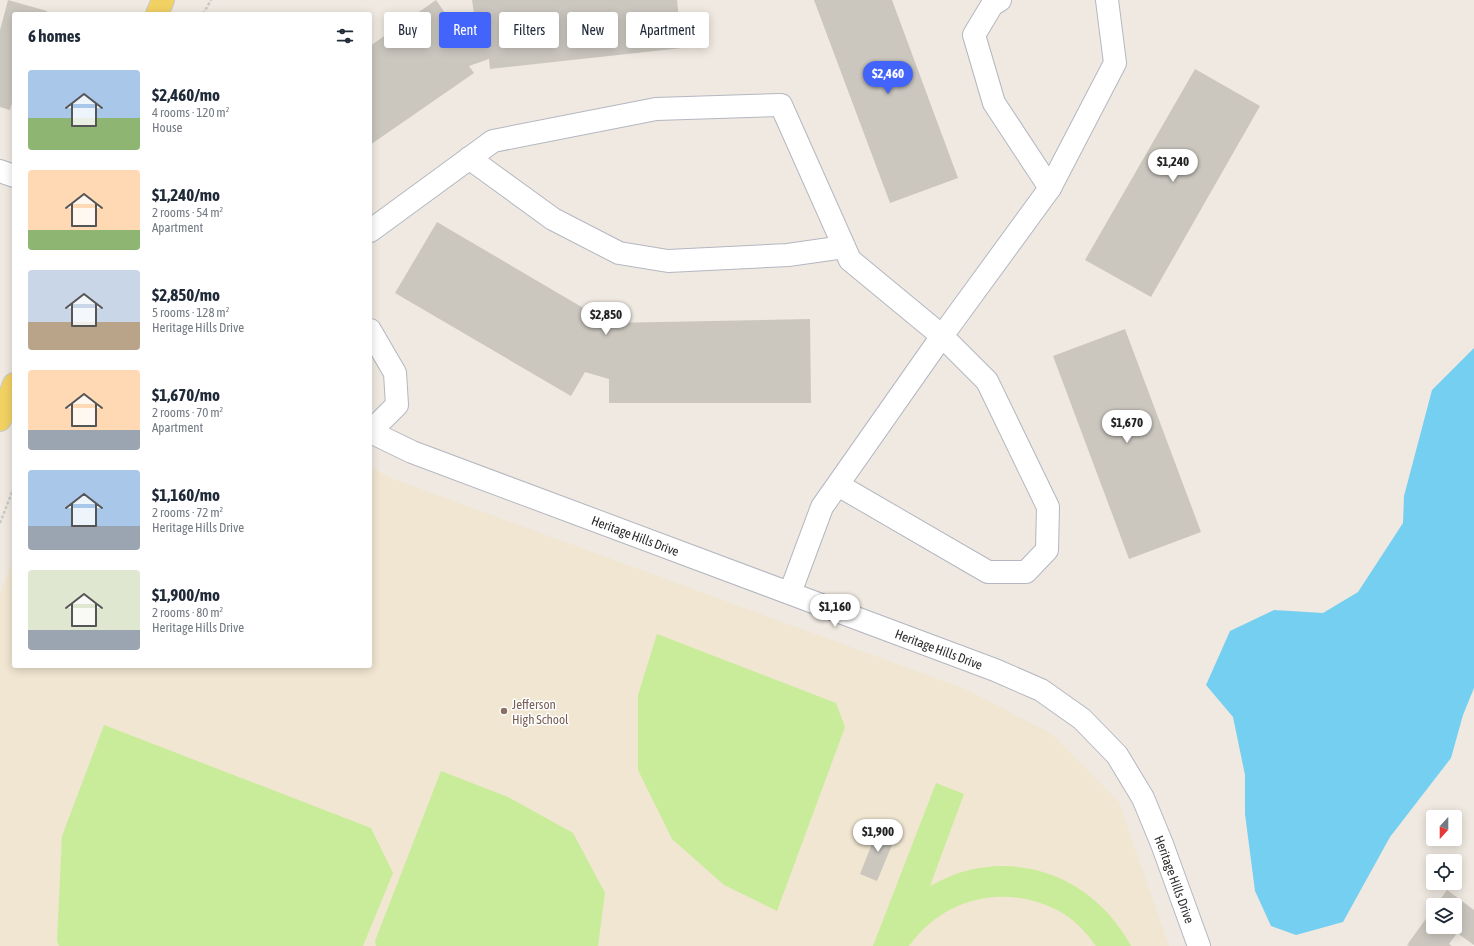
<!DOCTYPE html>
<html lang="en">
<head>
<meta charset="utf-8">
<style>
  :root { --surface:#fff; --page:#f2f2f3; --text:#1f2937; --muted:#747a83; --accent:#4264fb }
  body { margin:0; font-family:"Asap Condensed",sans-serif; background:var(--page); color:var(--text); height:100vh; display:flex; flex-direction:column; font-size:15px; white-space:nowrap }
  * { box-sizing:border-box; margin:0 }
  p { font-size:13px; color:var(--muted) }
  .icon { flex:none; width:22px; height:22px; fill:none; stroke:currentColor; stroke-width:2; stroke-linecap:round; stroke-linejoin:round }
  .map { position:relative; flex:1; overflow:hidden }
  .panel { position:absolute; left:12px; top:12px; width:360px; height:656px; display:flex; flex-direction:column; background:var(--surface); border-radius:4px; box-shadow:0 2px 10px #0003 }
  .panel>* { flex:none }
  .guide { position:absolute; left:384px; top:12px; width:380px; height:36px; display:flex; gap:8px }
  .needle { width:26px; rotate:201deg }
  .buttons { position:absolute; left:1426px; top:810px; display:grid; gap:8px }
  .buttons a { display:grid; place-items:center; width:36px; height:36px; border-radius:4px; background:var(--surface); box-shadow:0 2px 10px #0003; font-size:20px }
  .price { position:absolute; translate:-50% -34px; padding:0 9px; border-radius:14px; background:#fff; color:#222; font-size:13px; line-height:26px; filter:drop-shadow(0 1px 2px #0008) }
  .price::after { content:''; position:absolute; left:50%; top:24px; width:12px; height:9px; margin-left:-6px; background:inherit; clip-path:polygon(0 0,100% 0,50% 100%) }
  .price.selected { background:var(--accent); color:#fff }
  ul { padding:0; list-style:none }
  li { display:flex; align-items:center; gap:12px; height:100px; padding:0 16px }
  li span { display:grid; place-items:center; flex:none; width:112px; height:80px; border-radius:4px; color:#555 }
  li>.icon { margin-inline-start:auto }
  span .icon { width:48px; height:48px; fill:#fffc; stroke-width:1 }
  li b { font-size:17px }
  h2 { display:flex; justify-content:space-between; align-items:center; height:48px; padding:0 16px; font-size:17px }
  .pill { padding:0 14px; border-radius:4px; background:var(--surface); box-shadow:0 2px 10px #0003; font-size:14px; line-height:36px }
  .pill.selected { background:var(--accent); color:#fff }
  .map>svg:first-child { display:block }
  .education { fill:#f0e6d1 }
  .pitch { fill:#c9ec9a }
  .water { fill:#75cff0 }
  .building { fill:#cbc7bf }
  .lines { fill:none; stroke-linecap:round; stroke-linejoin:round }
  .minor-casing { stroke:#b4b7c1; stroke-width:24 }
  .major-casing { stroke:#c9c9c9; stroke-width:24 }
  .path { stroke:#c9c9c9; stroke-width:2.5; stroke-dasharray:3 2; stroke-linecap:butt }
  .minor { stroke:#fff; stroke-width:22 }
  .major { stroke:#f2d163; stroke-width:22 }
  .education-dot { fill:#8d6e63; stroke:#fff; stroke-width:1.5 }
  .labels { text-anchor:middle; stroke-width:3; stroke-linejoin:round; paint-order:stroke }
  .street-label { font-size:13px; fill:#2e2e2e; stroke:#fff }
  .education-label { font-size:13px; fill:#785e54; stroke:#fff; text-anchor:start }
</style>
</head>
<body>
<div class="map">
<svg width="1474" height="946" viewBox="0 0 1474 946">
  <rect width="100%" height="100%" fill="#efe9e1"/>
  <!-- education -->
  <path class="education" d="M 370,466 L 388,477 L 965,689 L 1052,734 L 1119,802 L 1169,946 L 0,946 L 0,594 L 14,557 L 14,666 L 370,666 Z"/>
  <!-- pitch -->
  <path class="pitch" d="M 657,634 L 836,703 L 845,727 L 777,911 L 724,885 L 672,839 L 638,770 L 638,695 Z
    M 104,725 L 371,828 L 393,873 L 363,946 L 59,946 L 57,941 L 62,836 Z
    M 441,771 L 508,797 L 573,833 L 605,893 L 598,946 L 376,946 L 375,941 Z
    M 936,783 L 964,794 L 930,886 C 942,880 953,874 966,871 C 1034,853 1099,886 1131,946 L 1096,946 C 1086,932 1074,919 1059,911 C 1006,883 944,897 909,946 L 873,946 Z"/>
  <!-- water -->
  <path class="water" d="M 1474,348 L 1474,688 L 1463,715 L 1451,758 L 1390,837 L 1343,922 L 1296,935 L 1271,926 L 1255,891 L 1245,814 L 1245,775 L 1233,717 L 1206,685 L 1230,631 L 1274,610 L 1323,613 L 1358,592 L 1403,523 L 1404,496 L 1432,390 Z"/>
  <!-- building -->
  <path class="building" d="M 8,0 L 47,11 L 46,14 L 14,14 L 14,96 L 10,110 L 0,107 L 0,30 Z
    M 436,0 L 450,20 L 474,14 L 472,0 L 677,0 L 682,48 L 490,69 L 489,59 L 469,66 L 474,73 L 370,145 L 370,46 Z
    M 814,0 L 892,0 L 958,178 L 890,203 Z
    M 1195,69 L 1260,106 L 1151,297 L 1085,260 Z
    M 437,222 L 609,323 L 810,319 L 811,403 L 609,403 L 609,379 L 585,372 L 571,396 L 395,293 Z
    M 1125,329 L 1201,532 L 1129,559 L 1053,356 Z
    M 879,826 L 897,833 L 877,881 L 860,874 Z
    M 1447,890 L 1474,910 L 1474,945 L 1457,933 L 1449,944 L 1452,946 L 1409,946 L 1407,945 L 1433,909 L 1433,927 L 1455,927 L 1455,905 L 1436,905 Z"/>
  <g class="lines">
    <defs>
      <g id="minor">
        <path d="M 1000,0 L 992,5 L 974,35 L 994,103 L 1050,188"/>
        <path d="M 469,158 L 553,219 L 619,253 L 668,261 L 788,255 L 844,247"/>
        <path d="M 0,171 L 14,176"/>
        <path d="M 370,231 L 493,141 L 656,109 L 781,105 L 850,260 L 942,336 L 822,507 L 790,593"/>
        <path d="M 370,330 L 395,373 L 397,405 L 371,431"/>
        <path id="s1" d="M 370,430 L 379,436 L 412,452 L 995,670 L 1041,690 L 1082,719 L 1117,755 L 1143,798 L 1162,844 L 1199,946"/>
        <path d="M 838,485 L 988,572 L 1026,572 L 1047,550 L 1048,507 L 987,381 L 942,336 L 1050,188 L 1115,63 L 1107,0"/>
      </g>
      <path id="major" d="M 157,14 L 163,0
        M 0,420 L 14,384"/>
    </defs>
    <!-- minor casing -->
    <use href="#minor" class="minor-casing"/>
    <!-- major casing -->
    <use href="#major" class="major-casing"/>
    <!-- path -->
    <path class="path" d="M 203,14 L 211,0
      M 0,523 L 14,487"/>
    <!-- minor -->
    <use href="#minor" class="minor"/>
    <!-- major -->
    <use href="#major" class="major"/>
  </g>
  <!-- markers -->
  <circle class="education-dot" cx="504" cy="711" r="4"/>
  <g class="labels">
    <!-- street labels -->
    <g class="street-label">
      <text dy="5" stroke="none"><textPath href="#s1" startOffset="286">Heritage Hills Drive</textPath></text>
      <text dy="5" stroke="none"><textPath href="#s1" startOffset="610">Heritage Hills Drive</textPath></text>
      <text dy="5" stroke="none"><textPath href="#s1" startOffset="958">Heritage Hills Drive</textPath></text>
    </g>
    <!-- education labels -->
    <g class="education-label">
      <text x="512" y="709">Jefferson<tspan x="512" dy="15">High School</tspan></text>
    </g>
  </g>
</svg>
<div class="buttons">
<a><svg class="needle" viewBox="-14 -14 28 28"><path d="M0-13l5 13h-10z" fill="#e53935"/><path d="M0 13l5-13h-10z" fill="#747a83"/></svg></a>
<a><svg class="icon" aria-label="locate" viewBox="0 0 24 24"><circle cx="12" cy="12" r="6"/><path d="M12 2v4M12 18v4M2 12h4M18 12h4"/></svg></a>
<a><svg class="icon" aria-label="layers" viewBox="0 0 24 24"><path d="M12 4l9 5-9 5-9-5zM3 14l9 5 9-5"/></svg></a>
</div>
<b class="price selected" style="left:888px;top:95px">$2,460</b>
<b class="price" style="left:1173px;top:183px">$1,240</b>
<b class="price" style="left:606px;top:336px">$2,850</b>
<b class="price" style="left:1127px;top:444px">$1,670</b>
<b class="price" style="left:835px;top:628px">$1,160</b>
<b class="price" style="left:878px;top:853px">$1,900</b>
<div class="guide">
<a class="pill">Buy</a>
<a class="pill selected">Rent</a>
<a class="pill">Filters</a>
<a class="pill">New</a>
<a class="pill">Apartment</a>
</div>
<section class="panel">
<h2>6 homes<svg class="icon" aria-label="filters" viewBox="0 0 24 24"><path d="M4 7h16M4 17h16"/><circle cx="9" cy="7" r="2"/><circle cx="15" cy="17" r="2"/></svg></h2>
<ul>
<li><span style="background:linear-gradient(#a9c7e8 60%,#8fb573 0)"><svg class="icon" aria-label="home" viewBox="0 0 24 24"><path d="M3 11l9-7 9 7M6 9v11h12V9"/></svg></span><div><b>$2,460/mo</b><p>4 rooms · 120 m²</p><p>House</p></div></li>
<li><span style="background:linear-gradient(#ffd9b3 75%,#8fb573 0)"><svg class="icon" aria-label="home" viewBox="0 0 24 24"><path d="M3 11l9-7 9 7M6 9v11h12V9"/></svg></span><div><b>$1,240/mo</b><p>2 rooms · 54 m²</p><p>Apartment</p></div></li>
<li><span style="background:linear-gradient(#c9d6e8 65%,#b9a48a 0)"><svg class="icon" aria-label="home" viewBox="0 0 24 24"><path d="M3 11l9-7 9 7M6 9v11h12V9"/></svg></span><div><b>$2,850/mo</b><p>5 rooms · 128 m²</p><p>Heritage Hills Drive</p></div></li>
<li><span style="background:linear-gradient(#ffd9b3 75%,#9aa5b1 0)"><svg class="icon" aria-label="home" viewBox="0 0 24 24"><path d="M3 11l9-7 9 7M6 9v11h12V9"/></svg></span><div><b>$1,670/mo</b><p>2 rooms · 70 m²</p><p>Apartment</p></div></li>
<li><span style="background:linear-gradient(#a9c7e8 70%,#9aa5b1 0)"><svg class="icon" aria-label="home" viewBox="0 0 24 24"><path d="M3 11l9-7 9 7M6 9v11h12V9"/></svg></span><div><b>$1,160/mo</b><p>2 rooms · 72 m²</p><p>Heritage Hills Drive</p></div></li>
<li><span style="background:linear-gradient(#dfe7d0 75%,#9aa5b1 0)"><svg class="icon" aria-label="home" viewBox="0 0 24 24"><path d="M3 11l9-7 9 7M6 9v11h12V9"/></svg></span><div><b>$1,900/mo</b><p>2 rooms · 80 m²</p><p>Heritage Hills Drive</p></div></li>
</ul>
</section>
</div>
</body>
</html>
